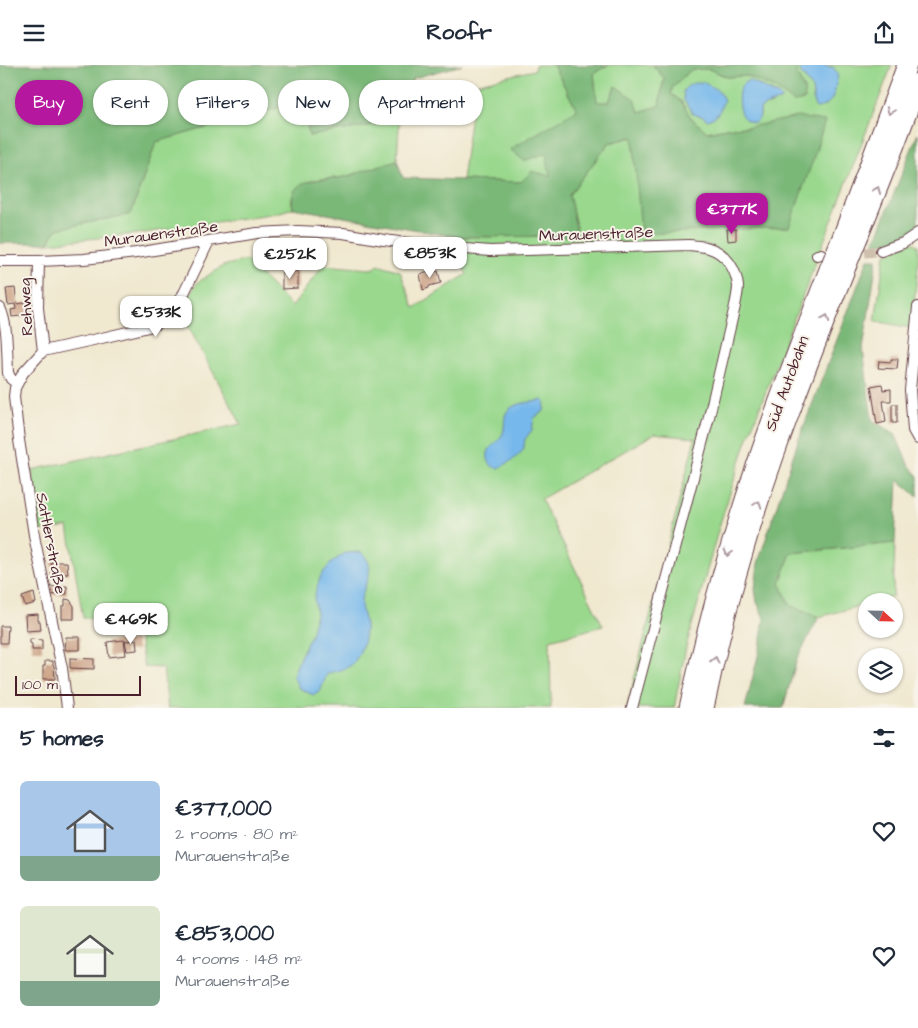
<!DOCTYPE html>
<html lang="en">
<head>
<meta charset="utf-8">
<style>
  :root { --surface:#fff; --page:#f6f6f7; --text:#1f2937; --muted:#747a83; --accent:#b5179e }
  body { margin:0; font-family:"Architects Daughter",sans-serif; background:var(--page); color:var(--text); height:100vh; display:flex; flex-direction:column; font-size:19px; white-space:nowrap }
  * { box-sizing:border-box; margin:0 }
  p { font-size:16px; color:var(--muted) }
  .icon { flex:none; width:28px; height:28px; fill:none; stroke:currentColor; stroke-width:2; stroke-linecap:round; stroke-linejoin:round }
  .map { position:relative; height:643px; overflow:hidden }
  .details { display:flex; flex-direction:column; background:var(--surface); flex:1 }
  .details>* { flex:none }
  .top-card { position:absolute; left:15px; top:15px; width:500px; height:45px; display:flex; gap:10px }
  .needle { width:32px; rotate:112deg }
  .fabs { position:absolute; left:858px; top:528px; display:grid; gap:10px }
  .fabs a { display:grid; place-items:center; width:45px; height:45px; border-radius:50%; background:var(--surface); box-shadow:0 1px 4px #0004; font-size:25px }
  .scale { position:absolute; left:15px; bottom:12px; width:126px; box-sizing:border-box; padding-left:5px; border:2px solid #4a1f2b; border-top:0; font-size:14px; line-height:18px; white-space:nowrap; color:#4a1f2b; -webkit-text-stroke:4px #f7f3e8; paint-order:stroke }
  .price { position:absolute; translate:-50% -42px; padding:0 11px; border-radius:10px; background:#fff; color:#222; font-size:16px; line-height:32px; filter:drop-shadow(0 1px 2px #0008) }
  .price::after { content:''; position:absolute; left:50%; top:30px; width:15px; height:11px; margin-left:-8px; background:inherit; clip-path:polygon(0 0,100% 0,50% 100%) }
  .price.selected { background:var(--accent); color:#fff }
  ul { padding:0; list-style:none }
  li { display:flex; align-items:center; gap:15px; height:125px; padding:0 20px }
  li span { display:grid; place-items:center; flex:none; width:140px; height:100px; border-radius:8px; color:#555 }
  li>.icon { margin-inline-start:auto }
  span .icon { width:60px; height:60px; fill:#fffc; stroke-width:1 }
  li b { font-size:21px }
  h2 { display:flex; justify-content:space-between; align-items:center; height:60px; padding:0 20px; font-size:21px }
  .chip { padding:0 18px; border-radius:22px; background:var(--surface); box-shadow:0 1px 4px #0004; font-size:18px; line-height:45px }
  .chip.selected { background:var(--accent); color:#fff }
  header { display:flex; justify-content:space-between; align-items:center; height:65px; padding:0 20px; background:var(--surface); font-size:22px; font-weight:800 }
  .map>svg:first-child { display:block }
  .green { fill:#99d88d; stroke:#727c5c; fill-rule:evenodd }
  .forest { fill:#7ab878; stroke:#626c52 }
  .water { fill:#76b8eb; stroke:#606c8b }
  .building { fill:#cba084 }
  .lines { fill:none; stroke-linecap:round; stroke-linejoin:round }
  .street-tunnel { stroke:#cfc0ae; stroke-width:10; stroke-dasharray:10 5; stroke-linecap:butt }
  .street-casing { stroke:#633d44; stroke-width:12 }
  .highway-casing { stroke:#633d44; stroke-width:21 }
  .street { stroke:#fff; stroke-width:10 }
  .highway { stroke:#fff; stroke-width:19 }
  .highway-bridge-casing { stroke:#633d44; stroke-width:21; stroke-linecap:butt }
  .highway-bridge { stroke:#fff; stroke-width:19 }
  .oneway { stroke:#ae9aa0 }
  .labels { text-anchor:middle; stroke-width:4; stroke-linejoin:round; paint-order:stroke }
  .street-label { font-size:16px; fill:#4a1f2b; stroke:#f7f3e8 }
</style>
</head>
<body>
<header><svg class="icon" aria-label="menu" viewBox="0 0 24 24"><path d="M4 6h16M4 12h16M4 18h16"/></svg>Roofr<svg class="icon" aria-label="share" viewBox="0 0 24 24"><path d="M12 15V3M7 8l5-5 5 5M5 13v7h14v-7"/></svg></header>
<div class="map">
<svg width="918" height="643" viewBox="0 0 918 643">
  <rect width="100%" height="100%" fill="#f7f3e8"/>
  <filter id="ink" filterUnits="userSpaceOnUse"><feTurbulence type="fractalNoise" baseFrequency=".02" numOctaves="2"/><feDisplacementMap in="SourceGraphic" scale="10" xChannelSelector="R" yChannelSelector="G"/><feConvolveMatrix kernelMatrix="1 2 1 2 8 2 1 2 1" color-interpolation-filters="sRGB"/></filter>
  <filter id="wash" filterUnits="userSpaceOnUse"><feTurbulence type="fractalNoise" baseFrequency=".0096" numOctaves="4" result="noise"/><feDisplacementMap in="SourceGraphic" scale="20" xChannelSelector="R" yChannelSelector="G"/><feGaussianBlur stdDeviation="1.12" result="paint"/><feColorMatrix in="noise" values="0 0 0 0 0 0 0 0 0 0 0 0 0 0 0 0 0 1.4 0 .05"/><feComposite in="paint" operator="in"/></filter>
  <g filter="url(#wash)">
    <rect width="100%" height="100%" fill="#f0e8cf"/>
    <!-- green -->
    <path class="green" d="M 535,0 L 553,0 L 577,45 L 546,87 L 551,112 L 521,117 L 462,115 L 475,19 L 534,5 Z
      M 608,0 L 653,0 L 664,13 L 659,41 L 639,47 L 615,21 L 609,37 L 597,38 L 594,8 Z
      M 798,0 L 803,0 L 800,7 L 812,23 L 814,39 L 817,43 L 827,2 L 826,0 L 892,0 L 746,378 L 719,462 L 686,582 L 674,643 L 627,643 L 695,373 L 654,369 L 541,434 L 603,561 L 550,575 L 551,643 L 168,643 L 163,603 L 144,602 L 136,555 L 83,553 L 68,462 L 40,466 L 32,405 L 241,359 L 181,248 L 182,241 L 198,217 L 223,201 L 246,195 L 292,242 L 323,200 L 370,204 L 375,203 L 378,199 L 400,206 L 414,243 L 467,209 L 458,196 L 458,172 L 578,171 L 569,130 L 609,78 L 633,72 L 738,164 L 789,162 L 749,62 L 726,63 L 707,67 L 691,53 L 681,36 L 671,29 L 673,21 L 691,4 L 709,4 L 727,12 L 748,11 L 776,24 L 794,37 L 804,24 L 796,8 ZM 751,16 L 779,30 L 772,39 L 764,41 L 760,44 L 760,52 ZM 719,26 L 705,53 L 700,50 L 693,49 L 684,34 Z
      M 401,29 L 397,95 L 345,112 L 312,115 L 291,134 L 293,143 L 277,148 L 137,169 L 48,178 L 57,164 L 131,149 L 156,77 L 279,42 L 303,31 L 309,71 L 379,59 Z
      M 912,177 L 918,180 L 918,203 L 911,263 L 875,256 L 885,189 Z
      M 895,478 L 893,531 L 874,536 L 866,536 L 866,539 L 819,552 L 790,540 L 779,518 L 791,488 Z"/>
    <!-- forest -->
    <path class="forest" d="M 0,0 L 462,0 L 414,13 L 379,59 L 309,71 L 303,31 L 280,42 L 156,77 L 131,149 L 57,164 L 48,178 L 0,178 Z
      M 553,0 L 608,0 L 594,8 L 597,37 L 609,37 L 615,21 L 635,34 L 639,47 L 659,41 L 664,13 L 653,0 L 798,0 L 796,8 L 804,24 L 805,35 L 794,37 L 776,24 L 748,11 L 727,12 L 709,4 L 691,5 L 673,21 L 671,29 L 681,36 L 691,53 L 707,67 L 726,63 L 749,62 L 797,52 L 825,56 L 813,95 L 789,162 L 641,169 L 633,72 L 609,78 L 569,130 L 578,171 L 458,172 L 293,143 C 286,110 323,116 344,112 C 350,111 357,108 363,106 C 374,102 386,99 397,95 L 403,113 L 521,117 L 532,106 L 550,111 L 546,88 L 524,96 L 510,84 L 577,45 Z
      M 918,68 L 918,165 L 903,174 L 874,179 Z
      M 868,194 L 877,194 L 863,284 L 872,355 L 895,369 L 908,399 L 918,411 L 918,432 L 898,415 L 895,478 L 791,488 L 780,518 L 790,540 L 819,552 L 797,594 L 783,643 L 745,643 L 761,579 L 761,573 L 764,553 L 757,537 L 755,524 L 758,498 L 797,379 Z"/>
    <!-- water -->
    <path class="water" d="M 803,0 L 826,0 L 827,2 L 833,2 L 838,9 C 835,25 835,41 816,43 L 814,39 L 812,23 L 800,7 Z
      M 749,15 L 781,32 L 781,34 C 774,39 766,39 760,44 C 760,50 761,55 754,58 C 750,57 745,55 743,52 C 738,46 737,31 740,24 C 741,20 745,17 749,15 Z
      M 703,17 L 719,26 L 724,35 C 720,45 719,52 707,55 C 703,50 698,51 693,49 L 684,35 L 683,26 C 690,18 693,18 703,17 Z
      M 542,335 L 545,337 L 544,346 L 534,353 C 533,357 533,361 532,365 C 530,368 527,371 525,374 C 524,378 525,382 522,386 C 520,390 502,403 497,403 C 488,402 486,391 489,385 C 492,379 499,376 502,370 C 505,365 504,357 505,351 C 509,337 530,338 542,335 Z
      M 361,487 C 380,504 362,519 361,537 C 361,545 364,552 365,560 C 366,572 362,585 355,596 C 349,605 336,605 327,609 L 320,627 L 313,630 L 299,623 L 293,611 L 300,592 L 311,570 L 316,549 L 314,532 L 321,510 L 332,497 L 345,488 Z"/>
    <g id="blocks">
      <!-- building -->
      <path class="building" d="M 727,164 L 736,164 L 736,175 L 728,176 Z
        M 282,206 L 298,206 L 298,223 L 282,224 Z
        M 438,206 L 441,218 L 429,221 L 429,223 L 423,225 L 420,209 Z
        M 15,223 L 17,239 L 31,237 L 32,244 L 28,245 L 29,250 L 12,252 L 11,245 L 16,244 L 15,239 L 8,240 L 6,224 Z
        M 891,294 L 898,294 L 897,304 L 878,303 L 879,296 L 891,297 Z
        M 882,319 L 883,325 L 891,324 L 891,336 L 883,336 L 886,357 L 877,359 L 871,321 Z
        M 892,339 L 897,339 L 897,358 L 892,358 Z
        M 51,497 L 67,497 L 68,509 L 52,509 Z
        M 67,521 L 67,529 L 49,530 L 49,522 Z
        M 34,528 L 36,538 L 25,541 L 22,532 Z
        M 65,534 L 70,535 L 74,541 L 74,554 L 62,554 L 62,541 L 65,541 Z
        M 38,549 L 38,556 L 40,556 L 41,565 L 26,566 L 25,550 Z
        M 0,561 L 8,561 L 7,578 L 0,578 Z
        M 66,572 L 80,572 L 80,585 L 65,585 Z
        M 30,574 L 42,575 L 42,585 L 32,585 L 32,579 L 30,578 Z
        M 124,575 L 126,590 L 109,592 L 107,577 Z
        M 136,575 L 137,585 L 127,586 L 125,576 Z
        M 70,593 L 94,594 L 94,604 L 70,603 Z
        M 45,596 L 53,596 L 53,601 L 54,601 L 55,614 L 43,614 L 43,601 L 45,601 Z"/>
    </g>
  </g>
  <g filter="url(#ink)">
    <use href="#blocks" fill-opacity="0" stroke="#633d44" stroke-width="1"/>
    <g class="lines">
      <!-- street-tunnel -->
      <path class="street-tunnel" d="M 850,189 L 881,186"/>
      <defs>
        <path id="street" d="M 881,186 L 903,178 L 918,168
          M 817,190 L 821,189
          M 0,196 L 39,196 L 84,194 L 136,188 L 257,168 L 298,166 L 343,168 L 384,175 L 429,181 L 490,186 L 689,180 C 696,181 703,181 709,183 C 726,188 736,204 738,221 C 738,228 736,235 735,241 L 708,356 L 632,643
          M 39,196 L 38,243 L 43,286
          M 918,242 L 910,325 L 913,365 L 918,374
          M 0,243 C 8,259 7,289 8,308 L 11,314 L 17,318
          M 67,643 L 62,603 L 35,476 L 19,375 L 14,332 L 15,323 L 23,308 L 43,286 L 93,275 L 153,261 L 163,254 L 173,244 L 184,228 L 209,176"/>
        <path id="highway" d="M 843,170 L 907,0
          M 859,170 L 894,82 L 918,18
          M 689,643 C 702,584 717,525 735,467 C 762,377 796,289 830,202
          M 704,643 C 716,585 731,527 748,470 C 776,379 811,290 846,202"/>
      </defs>
      <!-- street casing -->
      <use href="#street" class="street-casing"/>
      <!-- highway casing -->
      <use href="#highway" class="highway-casing"/>
      <!-- street -->
      <use href="#street" class="street"/>
      <!-- highway -->
      <use href="#highway" class="highway"/>
      <defs>
        <path id="highway-bridge" d="M 830,202 L 843,170
          M 846,202 L 859,170"/>
      </defs>
      <!-- highway-bridge casing -->
      <use href="#highway-bridge" class="highway-bridge-casing"/>
      <!-- highway-bridge -->
      <use href="#highway-bridge" class="highway-bridge"/>
    </g>
    <!-- one-way arrows -->
    <defs><path id="oneway-chevron" d="M-2-3.5L2.5 0L-2 3.5" fill="none" stroke-width="1.6" stroke-linecap="round" stroke-linejoin="round" transform="scale(1.25)"/></defs>
    <g class="oneway">
      <use href="#oneway-chevron" transform="translate(890 46) rotate(111)"/>
      <use href="#oneway-chevron" transform="translate(877 125) rotate(-68)"/>
      <use href="#oneway-chevron" transform="translate(826 253) rotate(-68)"/>
      <use href="#oneway-chevron" transform="translate(758 439) rotate(-72)"/>
      <use href="#oneway-chevron" transform="translate(728 488) rotate(106)"/>
      <use href="#oneway-chevron" transform="translate(715 595) rotate(-76)"/>
    </g>
  </g>
  <g class="labels">
    <!-- street labels -->
    <g class="street-label">
      <text transform="translate(161 168) rotate(-8)" y="6">Murauenstraße</text>
      <text transform="translate(596 168) rotate(-2)" y="6">Murauenstraße</text>
      <text transform="translate(25 242) rotate(-93)" y="6">Rehweg</text>
      <text transform="translate(786 318) rotate(-70)" y="6">Süd Autobahn</text>
      <text transform="translate(52 478) rotate(79)" y="6">Sattlerstraße</text>
    </g>
  </g>
</svg>
<div class="fabs">
<a><svg class="needle" viewBox="-14 -14 28 28"><path d="M0-13l5 13h-10z" fill="#e53935"/><path d="M0 13l5-13h-10z" fill="#747a83"/></svg></a>
<a><svg class="icon" aria-label="layers" viewBox="0 0 24 24"><path d="M12 4l9 5-9 5-9-5zM3 14l9 5 9-5"/></svg></a>
</div>
<div class="scale">100 m</div>
<b class="price selected" style="left:732px;top:170px">€377K</b>
<b class="price" style="left:430px;top:214px">€853K</b>
<b class="price" style="left:290px;top:215px">€252K</b>
<b class="price" style="left:156px;top:273px">€533K</b>
<b class="price" style="left:131px;top:580px">€469K</b>
<div class="top-card">
<a class="chip selected">Buy</a>
<a class="chip">Rent</a>
<a class="chip">Filters</a>
<a class="chip">New</a>
<a class="chip">Apartment</a>
</div>
</div>
<section class="details">
<h2>5 homes<svg class="icon" aria-label="filters" viewBox="0 0 24 24"><path d="M4 7h16M4 17h16"/><circle cx="9" cy="7" r="2"/><circle cx="15" cy="17" r="2"/></svg></h2>
<ul>
<li><span style="background:linear-gradient(#a9c7e8 75%,#7fa58c 0)"><svg class="icon" aria-label="home" viewBox="0 0 24 24"><path d="M3 11l9-7 9 7M6 9v11h12V9"/></svg></span><div><b>€377,000</b><p>2 rooms · 80 m²</p><p>Murauenstraße</p></div><svg class="icon" aria-label="heart" viewBox="0 0 24 24"><path d="M12 20l-8-8c-3-5 5-10 8-4 3-6 11-1 8 4z"/></svg></li>
<li><span style="background:linear-gradient(#dfe7d0 75%,#7fa58c 0)"><svg class="icon" aria-label="home" viewBox="0 0 24 24"><path d="M3 11l9-7 9 7M6 9v11h12V9"/></svg></span><div><b>€853,000</b><p>4 rooms · 148 m²</p><p>Murauenstraße</p></div><svg class="icon" aria-label="heart" viewBox="0 0 24 24"><path d="M12 20l-8-8c-3-5 5-10 8-4 3-6 11-1 8 4z"/></svg></li>
</ul>
</section>
</body>
</html>
